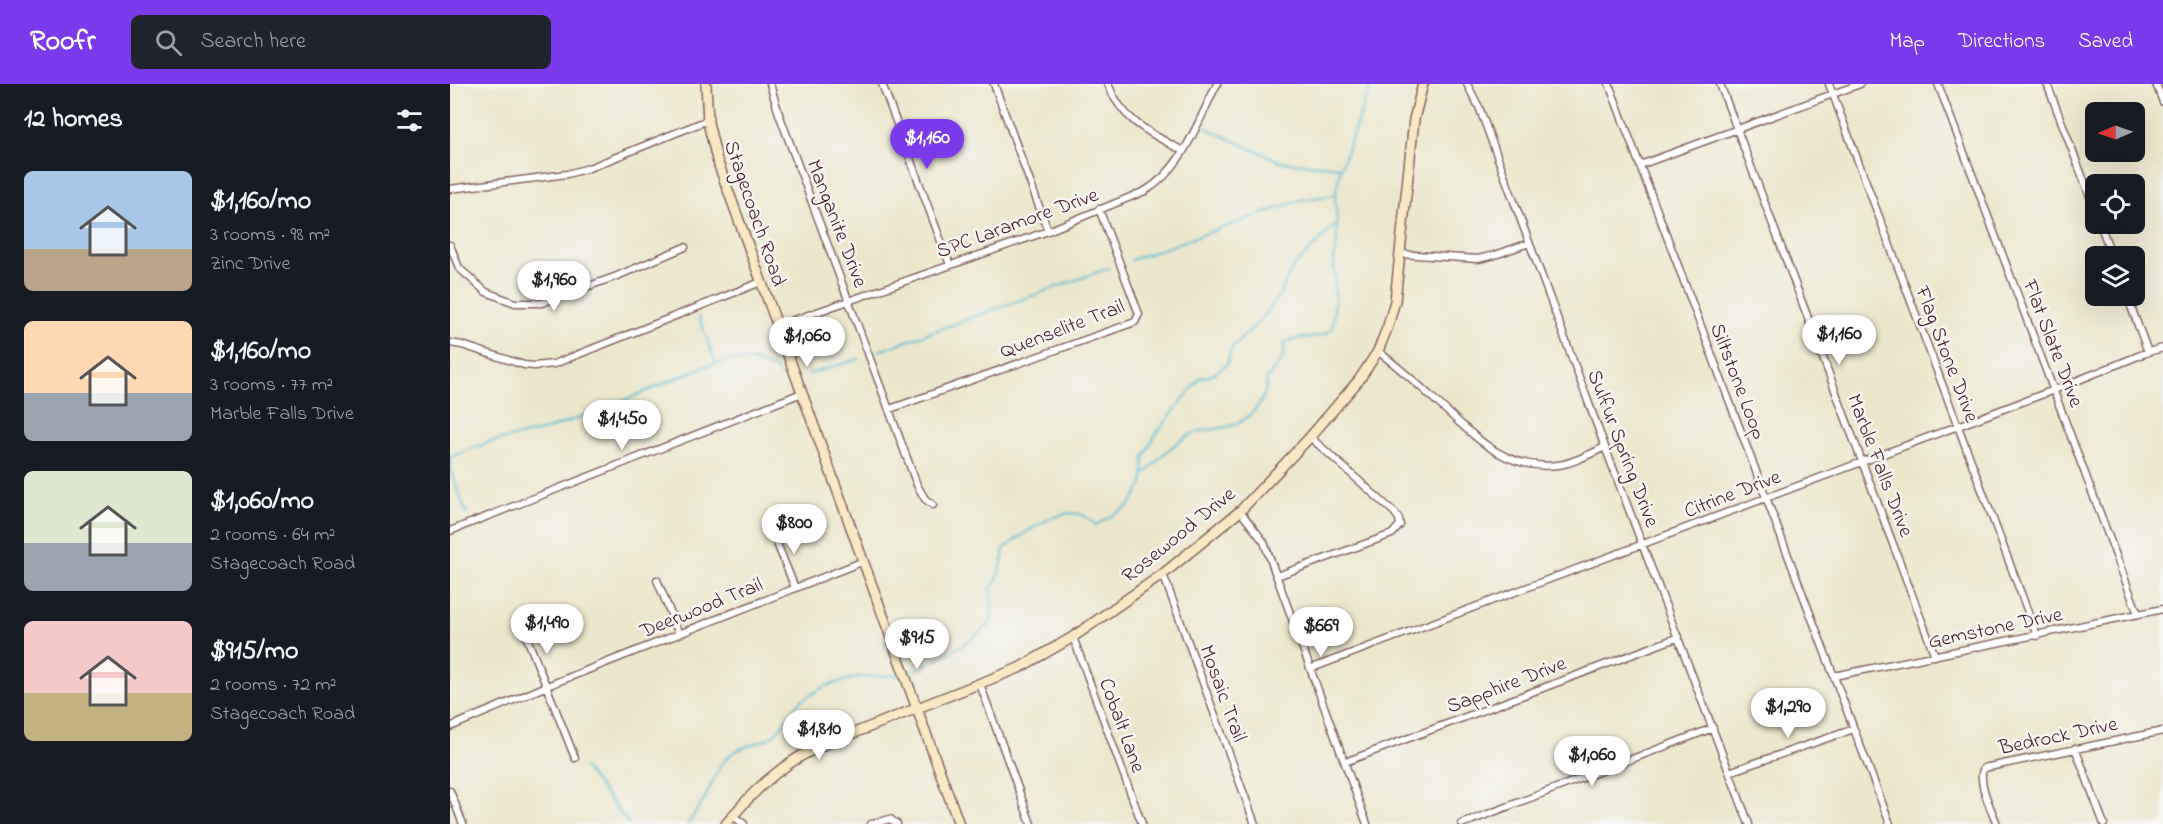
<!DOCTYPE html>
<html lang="en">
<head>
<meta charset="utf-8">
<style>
  :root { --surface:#171b24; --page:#20242c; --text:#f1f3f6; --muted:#9ea1a6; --accent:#7c3aed }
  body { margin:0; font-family:"Indie Flower",sans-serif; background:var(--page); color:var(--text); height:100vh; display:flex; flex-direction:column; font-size:22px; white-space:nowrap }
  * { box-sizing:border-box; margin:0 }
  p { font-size:20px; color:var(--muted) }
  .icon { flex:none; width:33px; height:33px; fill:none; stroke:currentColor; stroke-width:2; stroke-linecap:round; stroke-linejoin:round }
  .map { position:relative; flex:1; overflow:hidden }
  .sheet { display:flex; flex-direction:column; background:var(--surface); width:450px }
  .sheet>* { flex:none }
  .needle { width:39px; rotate:268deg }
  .fabs { position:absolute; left:1635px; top:18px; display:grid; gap:12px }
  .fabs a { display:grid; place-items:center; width:60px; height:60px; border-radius:9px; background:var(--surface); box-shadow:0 6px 24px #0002; font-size:30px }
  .price { position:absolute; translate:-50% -51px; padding:0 14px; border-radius:21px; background:#fff; color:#222; font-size:20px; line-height:39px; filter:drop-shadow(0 2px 3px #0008) }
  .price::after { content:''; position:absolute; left:50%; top:36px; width:18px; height:14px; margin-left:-9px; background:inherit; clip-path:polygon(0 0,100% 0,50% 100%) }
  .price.selected { background:var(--accent); color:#fff }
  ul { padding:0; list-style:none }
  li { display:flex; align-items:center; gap:18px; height:150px; padding:0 24px }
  li span { display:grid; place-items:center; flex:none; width:168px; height:120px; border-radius:9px; color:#555 }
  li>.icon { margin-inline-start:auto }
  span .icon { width:72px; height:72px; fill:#fffc; stroke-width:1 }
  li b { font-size:26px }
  h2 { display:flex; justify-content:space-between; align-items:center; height:72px; padding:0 24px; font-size:26px }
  header { display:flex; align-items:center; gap:36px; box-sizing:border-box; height:84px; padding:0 30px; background:var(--accent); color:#fff }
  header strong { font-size:28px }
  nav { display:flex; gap:33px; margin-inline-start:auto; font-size:21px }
  .search { width:420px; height:54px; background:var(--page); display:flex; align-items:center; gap:15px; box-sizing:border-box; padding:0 21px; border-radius:9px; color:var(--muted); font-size:22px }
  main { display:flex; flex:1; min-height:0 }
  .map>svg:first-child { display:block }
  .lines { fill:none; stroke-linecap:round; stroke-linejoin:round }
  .stream { stroke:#53b7d2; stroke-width:2 }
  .street-casing { stroke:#836563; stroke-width:9 }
  .secondary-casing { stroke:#836563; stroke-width:12 }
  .street { stroke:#fff; stroke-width:6 }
  .secondary { stroke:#f8e8c3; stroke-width:9 }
  .labels { text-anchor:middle; stroke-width:5; stroke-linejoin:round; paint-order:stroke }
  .street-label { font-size:21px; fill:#4a1f2b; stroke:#f6f6f2 }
</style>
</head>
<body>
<header>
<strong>Roofr</strong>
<div class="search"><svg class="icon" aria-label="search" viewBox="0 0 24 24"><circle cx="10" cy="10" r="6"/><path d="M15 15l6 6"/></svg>Search here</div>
<nav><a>Map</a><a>Directions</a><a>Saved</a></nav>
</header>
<main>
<section class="sheet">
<h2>12 homes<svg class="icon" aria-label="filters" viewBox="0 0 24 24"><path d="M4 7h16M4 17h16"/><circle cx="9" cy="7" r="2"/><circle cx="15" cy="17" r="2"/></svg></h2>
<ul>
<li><span style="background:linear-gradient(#a9c7e8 65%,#b9a48a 0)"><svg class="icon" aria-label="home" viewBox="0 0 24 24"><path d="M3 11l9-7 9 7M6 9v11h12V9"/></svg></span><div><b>$1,160/mo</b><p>3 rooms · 98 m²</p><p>Zinc Drive</p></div></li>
<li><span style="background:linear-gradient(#ffd9b3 60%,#9aa5b1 0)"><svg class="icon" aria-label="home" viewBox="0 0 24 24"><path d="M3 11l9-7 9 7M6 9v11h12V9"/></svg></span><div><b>$1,160/mo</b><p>3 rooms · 77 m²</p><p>Marble Falls Drive</p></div></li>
<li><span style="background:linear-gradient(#dfe7d0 60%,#9aa5b1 0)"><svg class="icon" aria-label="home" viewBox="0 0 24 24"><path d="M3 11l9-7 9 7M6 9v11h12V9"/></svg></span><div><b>$1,060/mo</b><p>2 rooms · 64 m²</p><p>Stagecoach Road</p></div></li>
<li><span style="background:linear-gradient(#f6c9c9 60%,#c2b280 0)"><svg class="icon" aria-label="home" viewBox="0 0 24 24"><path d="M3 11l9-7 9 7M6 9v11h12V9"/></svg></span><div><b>$915/mo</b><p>2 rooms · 72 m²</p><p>Stagecoach Road</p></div></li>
</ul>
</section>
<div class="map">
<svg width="1713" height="740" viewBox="0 0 1713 740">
  <rect width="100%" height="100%" fill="#f6f6f2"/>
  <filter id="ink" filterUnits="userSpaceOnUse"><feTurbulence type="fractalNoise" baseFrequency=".0167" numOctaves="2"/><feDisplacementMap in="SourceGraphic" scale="12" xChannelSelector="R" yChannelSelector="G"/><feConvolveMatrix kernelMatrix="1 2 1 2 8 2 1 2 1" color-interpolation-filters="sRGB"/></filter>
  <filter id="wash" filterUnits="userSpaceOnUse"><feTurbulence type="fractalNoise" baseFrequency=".008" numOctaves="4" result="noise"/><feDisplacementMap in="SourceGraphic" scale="24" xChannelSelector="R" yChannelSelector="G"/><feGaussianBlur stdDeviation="1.35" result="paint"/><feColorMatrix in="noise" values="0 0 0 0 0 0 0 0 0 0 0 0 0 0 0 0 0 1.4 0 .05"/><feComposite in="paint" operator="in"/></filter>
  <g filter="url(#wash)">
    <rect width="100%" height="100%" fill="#ece7cc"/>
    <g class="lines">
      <!-- stream -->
      <path class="stream" d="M 756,44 L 831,78 L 891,83
        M 681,176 L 851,116 L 884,111
        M 249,233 L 266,280
        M 429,267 L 659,184
        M 359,290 L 409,275
        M 0,373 L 40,358 L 96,346 L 166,320 L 253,283 L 281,276 L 302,277 L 323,284 L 337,296
        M 0,374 L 1,387 L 17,431
        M 695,390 C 708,376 722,360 740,351 C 751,345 764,346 776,343 C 800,338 817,317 817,294 C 828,281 835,277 834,259 C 849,250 868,258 882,245 C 885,223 886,200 884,179 C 883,174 886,169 886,164 C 887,157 887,148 887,140
        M 456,589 C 484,580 521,558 542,537 L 541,504 L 547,495 L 552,479 L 554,465 C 571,451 611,420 635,432 C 638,434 642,438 646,441 L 679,422 L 693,400 L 694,373 L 706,350 L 750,294 L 762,291 L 777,280 L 781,265 L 817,229 L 831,208 L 842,184 L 887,139 L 885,111 L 891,83 L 921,0
        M 134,684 L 179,740
        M 238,740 L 254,716 L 270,682 L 281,670 L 292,664 L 318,655 L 328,647 L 349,618 L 375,602 L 409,593 L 450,591"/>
    </g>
  </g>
  <g filter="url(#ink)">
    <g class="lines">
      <defs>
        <path id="street" d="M 320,0 L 329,30 L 467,401 L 475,415 L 483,421
          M 432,0 L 500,181
          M 544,0 L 598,147
          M 658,0 C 672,37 700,49 733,67
          M 1017,0 L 1029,23 L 1155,363 L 1299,740
          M 1159,0 L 1440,740
          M 1270,0 L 1485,572
          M 1379,0 L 1587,552
          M 1488,0 L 1688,530
          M 1597,0 L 1646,128
          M 1706,0 L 1713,18
          M 1190,81 L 1410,0
          M 0,105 L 117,90 L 139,84 L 258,36
          M 1650,140 L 1662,172
          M 0,161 L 9,184 L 36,208 L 65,219 L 92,219 L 167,192 L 235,163
          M 950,170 L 1028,175 L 1045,171 L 1079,159
          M 1677,212 L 1698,268
          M 327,242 L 598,147 L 695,107 C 733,85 748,37 767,0
          M 0,259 L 12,261 L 74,281 L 84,282 L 104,280 L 311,198
          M 928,267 C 948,283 968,300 987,318 C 1024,351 1053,387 1108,381 C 1124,379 1140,370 1155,363
          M 440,325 L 685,238 L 689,230 L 649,125
          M 790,427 L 814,458 L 917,740
          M 0,447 L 352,309
          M 322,447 L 345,504
          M 713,490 L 805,740
          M 827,492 L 942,450 L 950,441 L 949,435 L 945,429 L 860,353
          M 207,496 L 229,550
          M 75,549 L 125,674
          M 623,553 L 692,740
          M 862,584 L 1604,306 L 1698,268 L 1713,264
          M 1384,592 L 1713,525
          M 530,600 L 581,740
          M 0,643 L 97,602 L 414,477
          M 1625,664 L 1654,740
          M 895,678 L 1229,553
          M 1279,688 L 1404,645
          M 0,707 L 13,740
          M 283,732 L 294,740
          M 421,740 L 440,735 L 447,740
          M 1012,740 L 1263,644
          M 1547,740 C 1542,727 1526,696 1534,684 L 1713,647"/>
        <path id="secondary" d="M 256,0 L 258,38 L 267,76 L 509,740
          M 276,740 C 302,708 329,682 366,664 L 569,584 L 623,553 L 713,490 L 790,427 L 860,353 L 909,296 L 928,267 L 938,242 L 945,217 L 964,35 L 973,0"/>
      </defs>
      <!-- street casing -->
      <use href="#street" class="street-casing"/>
      <!-- secondary casing -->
      <use href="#secondary" class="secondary-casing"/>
      <!-- street -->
      <use href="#street" class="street"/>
      <!-- secondary -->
      <use href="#secondary" class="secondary"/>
    </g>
  </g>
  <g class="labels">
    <!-- street labels -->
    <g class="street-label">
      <text transform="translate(306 129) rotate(71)" y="7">Stagecoach Road</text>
      <text transform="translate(567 138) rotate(-20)" y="7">SPC Laramore Drive</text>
      <text transform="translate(388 139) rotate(69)" y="7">Manganite Drive</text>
      <text transform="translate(612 244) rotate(-21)" y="7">Quenselite Trail</text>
      <text transform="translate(1604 259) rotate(69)" y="7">Flat Slate Drive</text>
      <text transform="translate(1498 270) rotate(69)" y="7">Flag Stone Drive</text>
      <text transform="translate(1289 297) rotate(69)" y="7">Siltstone Loop</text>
      <text transform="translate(1174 364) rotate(69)" y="7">Sulfur Spring Drive</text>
      <text transform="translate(1431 381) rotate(69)" y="7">Marble Falls Drive</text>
      <text transform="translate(1282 409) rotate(-21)" y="7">Citrine Drive</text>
      <text transform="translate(728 450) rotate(-39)" y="7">Rosewood Drive</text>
      <text transform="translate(251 523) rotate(-22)" y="7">Deerwood Trail</text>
      <text transform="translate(1545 543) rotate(-12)" y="7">Gemstone Drive</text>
      <text transform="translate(1056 600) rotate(-21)" y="7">Sapphire Drive</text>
      <text transform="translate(774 609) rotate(70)" y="7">Mosaic Trail</text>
      <text transform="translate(673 641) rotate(70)" y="7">Cobalt Lane</text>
      <text transform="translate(1608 651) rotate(-12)" y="7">Bedrock Drive</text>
    </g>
  </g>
</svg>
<div class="fabs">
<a><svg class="needle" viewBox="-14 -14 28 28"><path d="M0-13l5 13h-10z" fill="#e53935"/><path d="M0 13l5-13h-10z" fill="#9ea1a6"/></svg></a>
<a><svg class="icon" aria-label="locate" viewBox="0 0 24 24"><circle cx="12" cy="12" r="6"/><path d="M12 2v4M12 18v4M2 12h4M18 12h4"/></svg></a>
<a><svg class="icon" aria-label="layers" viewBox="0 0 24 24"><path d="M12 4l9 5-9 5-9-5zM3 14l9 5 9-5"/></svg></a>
</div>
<b class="price selected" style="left:477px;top:86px">$1,160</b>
<b class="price" style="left:104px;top:228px">$1,960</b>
<b class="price" style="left:1389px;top:282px">$1,160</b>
<b class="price" style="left:357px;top:284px">$1,060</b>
<b class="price" style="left:172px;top:367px">$1,450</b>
<b class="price" style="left:344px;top:471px">$800</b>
<b class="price" style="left:97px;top:571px">$1,490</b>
<b class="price" style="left:871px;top:574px">$669</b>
<b class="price" style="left:467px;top:586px">$915</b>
<b class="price" style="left:1338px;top:655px">$1,290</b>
<b class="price" style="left:369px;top:677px">$1,810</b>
<b class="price" style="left:1142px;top:703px">$1,060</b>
</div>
</main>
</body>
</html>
